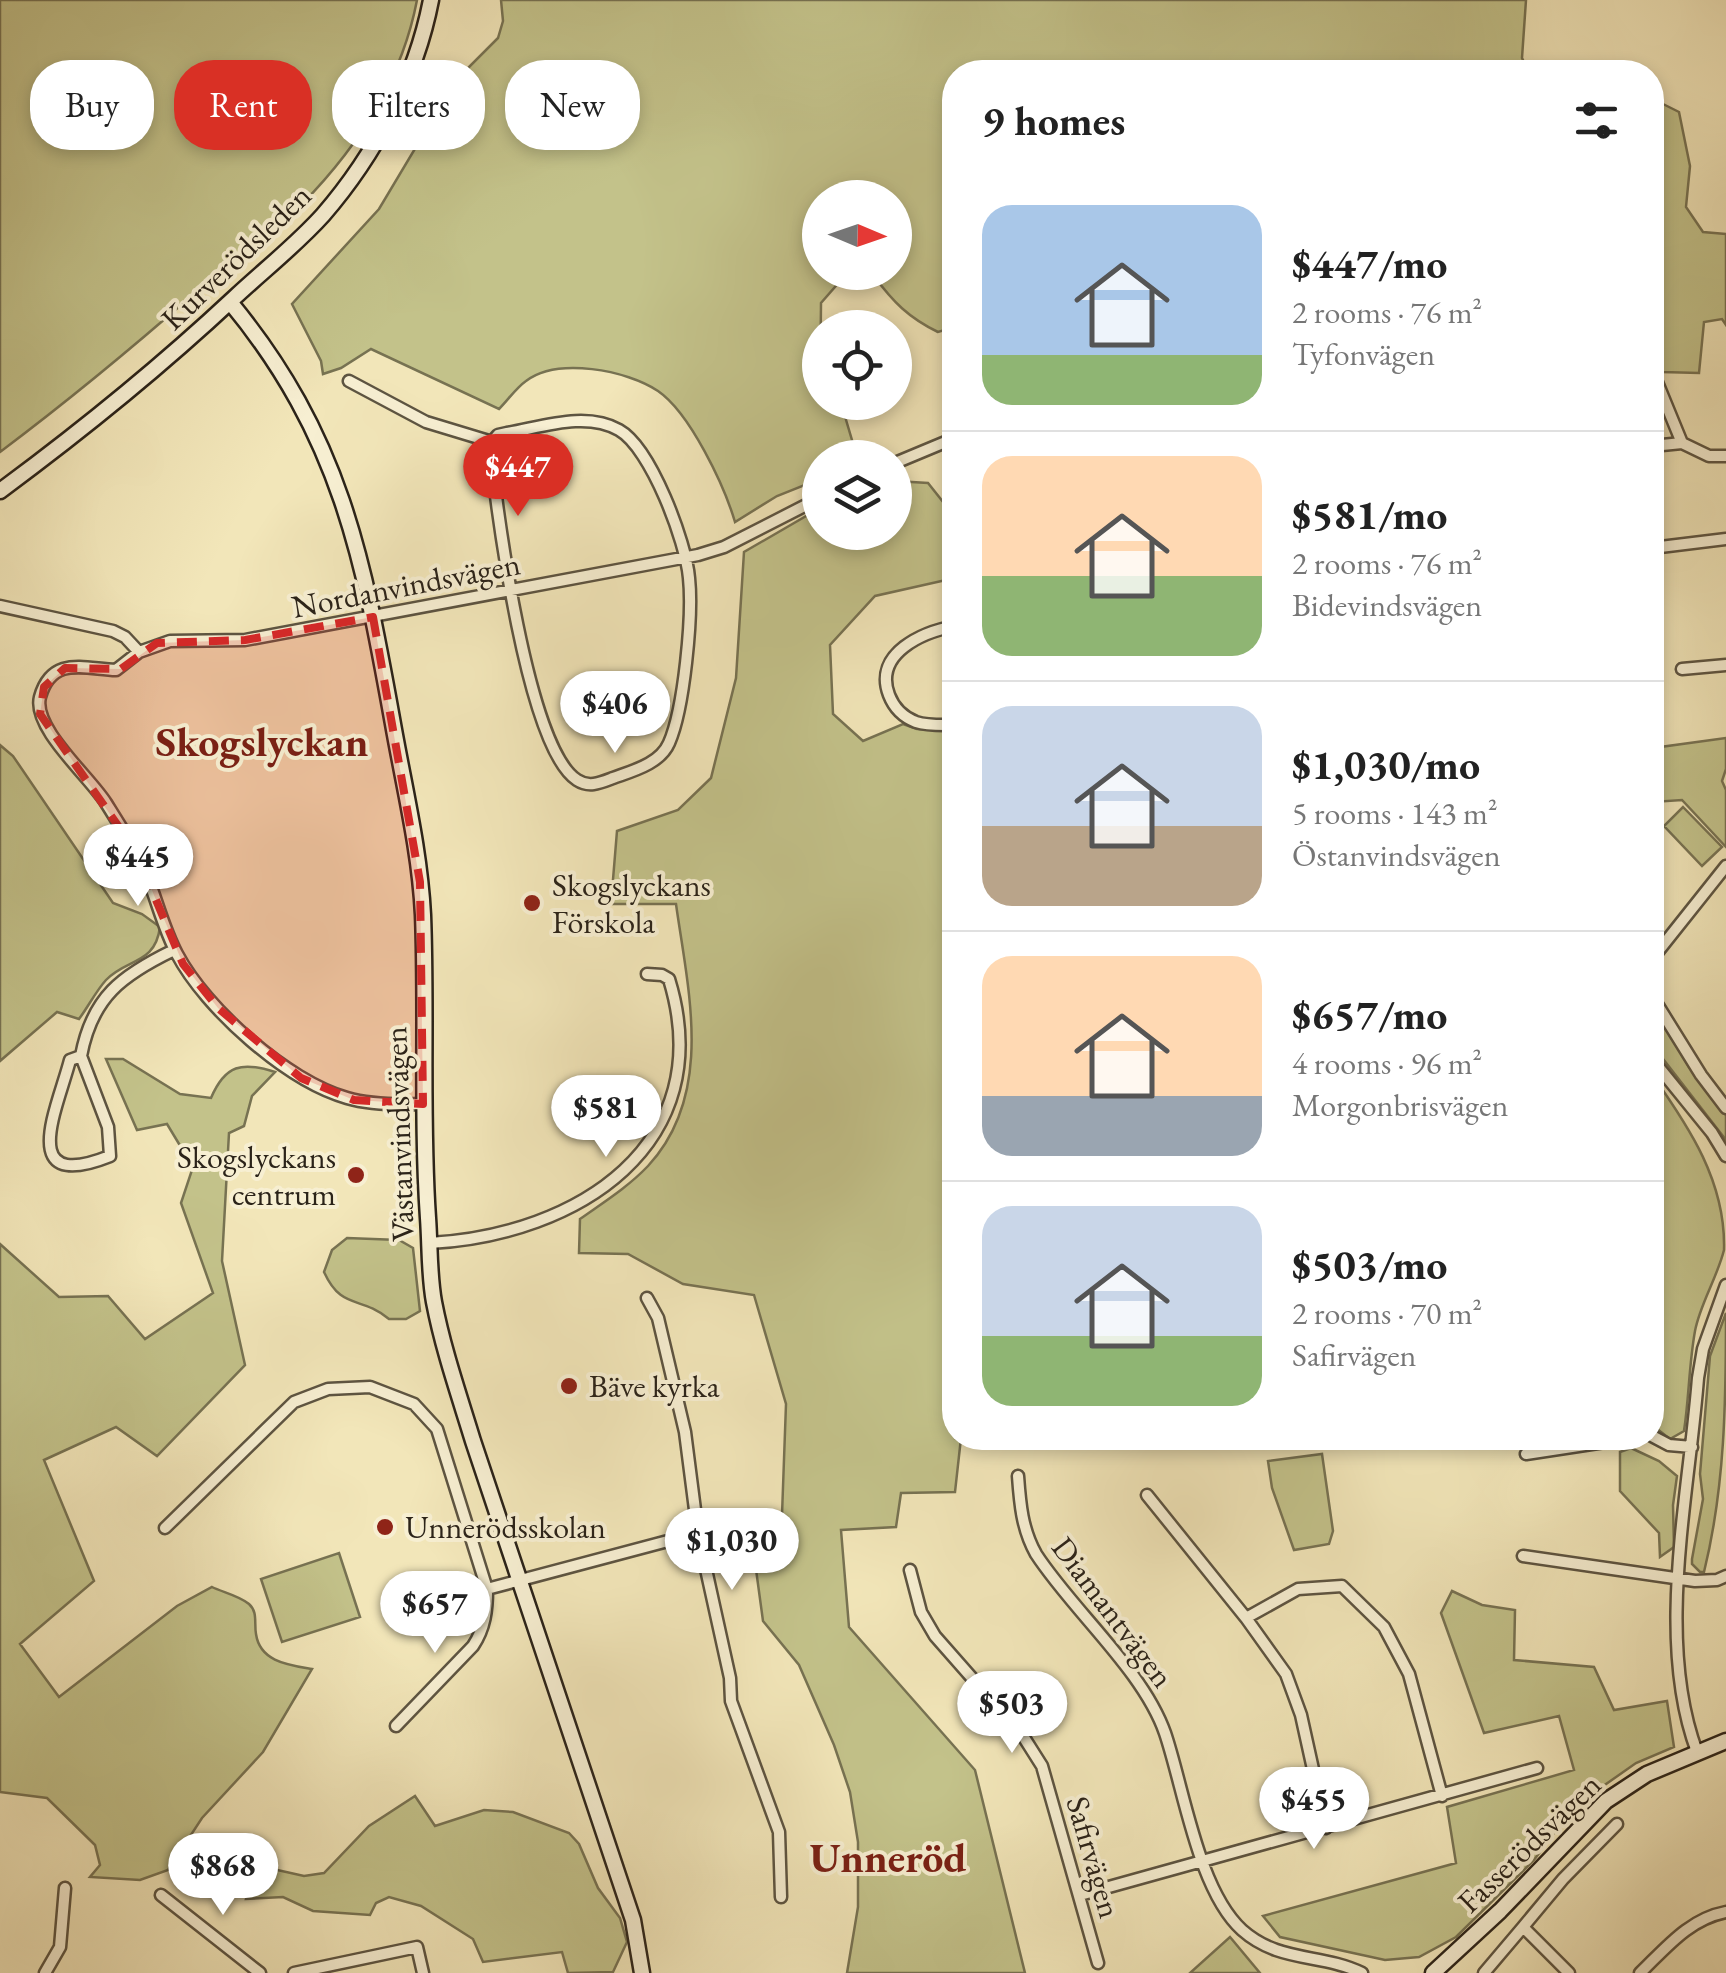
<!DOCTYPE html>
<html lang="en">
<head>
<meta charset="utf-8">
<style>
  :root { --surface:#fff; --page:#f2f2f2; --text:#222; --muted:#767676; --line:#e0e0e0; --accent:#d93025 }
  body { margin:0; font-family:"EB Garamond",serif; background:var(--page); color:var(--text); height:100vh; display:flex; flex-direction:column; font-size:38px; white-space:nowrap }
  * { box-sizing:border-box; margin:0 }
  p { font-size:32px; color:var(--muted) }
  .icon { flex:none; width:55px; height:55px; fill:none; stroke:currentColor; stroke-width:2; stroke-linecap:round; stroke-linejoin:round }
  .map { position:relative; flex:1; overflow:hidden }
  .drawer { position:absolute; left:942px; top:60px; width:722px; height:1390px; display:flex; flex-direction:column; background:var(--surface); border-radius:40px; box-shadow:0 5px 15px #0003 }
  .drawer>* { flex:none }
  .hud { position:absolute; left:30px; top:60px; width:762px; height:90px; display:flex; gap:20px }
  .needle { width:65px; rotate:92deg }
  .controls { position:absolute; left:802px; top:180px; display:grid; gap:20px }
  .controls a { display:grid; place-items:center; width:110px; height:110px; border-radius:50%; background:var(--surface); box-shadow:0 5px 15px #0003; font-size:50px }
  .price { position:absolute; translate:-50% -85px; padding:0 22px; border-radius:35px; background:#fff; color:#222; font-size:32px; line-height:65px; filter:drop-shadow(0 2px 5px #0008) }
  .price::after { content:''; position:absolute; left:50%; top:60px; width:30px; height:22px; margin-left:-15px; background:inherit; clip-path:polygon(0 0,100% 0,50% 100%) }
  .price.current { background:var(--accent); color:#fff }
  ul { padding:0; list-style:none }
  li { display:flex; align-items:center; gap:30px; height:250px; padding:0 40px }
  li+li { border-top:2px solid var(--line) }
  li span { display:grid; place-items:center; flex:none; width:280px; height:200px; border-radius:30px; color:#555 }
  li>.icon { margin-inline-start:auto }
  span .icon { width:120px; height:120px; fill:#fffc; stroke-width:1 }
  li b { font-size:42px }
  h2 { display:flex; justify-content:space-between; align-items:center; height:120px; padding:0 40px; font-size:42px }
  .pill { padding:0 35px; border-radius:40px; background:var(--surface); box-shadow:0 5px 15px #0003; font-size:35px; line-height:90px }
  .pill.current { background:var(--accent); color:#fff }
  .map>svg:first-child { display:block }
  .green { fill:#c3c28a; stroke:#777252; stroke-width:2.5; fill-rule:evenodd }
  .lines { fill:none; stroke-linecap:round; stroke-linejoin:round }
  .street-casing { stroke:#5d5441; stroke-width:15 }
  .secondary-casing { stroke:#2b2319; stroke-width:19 }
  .street { stroke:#f7efd2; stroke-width:10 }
  .secondary { stroke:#f7efd2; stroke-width:14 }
  .marked { fill:#d62828; fill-opacity:0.2; stroke:#d62828; stroke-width:8; stroke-dasharray:20 12; stroke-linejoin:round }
  .poi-dot { fill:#8f2418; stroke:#f7efd2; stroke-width:4 }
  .labels { text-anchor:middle; stroke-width:8; stroke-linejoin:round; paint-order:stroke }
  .street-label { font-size:32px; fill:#2b2319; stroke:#f7efd2 }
  .poi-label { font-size:32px; fill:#2b2319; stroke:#f7efd2; text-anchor:start }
  .district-label { font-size:42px; font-weight:bold; fill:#7a1f14; stroke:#f7efd2 }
</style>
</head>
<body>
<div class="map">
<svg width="1726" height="1973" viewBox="0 0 1726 1973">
  <rect width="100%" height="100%" fill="#f2e6b9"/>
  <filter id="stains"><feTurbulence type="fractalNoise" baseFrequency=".002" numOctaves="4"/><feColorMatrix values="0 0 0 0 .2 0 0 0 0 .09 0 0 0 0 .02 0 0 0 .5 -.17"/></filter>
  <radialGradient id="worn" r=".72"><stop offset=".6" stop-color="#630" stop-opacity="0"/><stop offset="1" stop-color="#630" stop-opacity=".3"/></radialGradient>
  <!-- green -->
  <path class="green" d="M 0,0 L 417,0 C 402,79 357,148 302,204 C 270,236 231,263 196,292 C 132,348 68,401 0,452 Z
    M 501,0 L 1526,0 L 1522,58 L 1529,72 L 955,72 L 955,327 L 938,332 C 909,318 893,302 874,276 L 842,279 L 821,303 L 820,402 L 841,403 L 857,457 L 820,458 L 820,479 L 777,496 L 735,522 C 724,485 690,413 658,391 C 627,370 557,357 526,381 C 516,388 508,400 499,409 L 371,349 L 341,368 L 323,374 L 321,361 L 292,304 L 379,209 L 456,80 L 498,38 L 503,21 ZM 820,198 L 895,198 L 895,272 L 820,272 Z
    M 1653,99 L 1679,112 L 1690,166 L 1686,207 L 1703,232 L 1726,234 L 1726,325 L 1722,319 L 1704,322 L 1699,373 L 1662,372 L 1653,348 Z
    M 895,481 L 928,483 L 955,517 L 955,578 L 875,596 L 830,645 L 833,714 L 863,741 L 903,724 L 917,729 L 955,730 L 955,1438 L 961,1438 L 955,1492 L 901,1493 L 896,1527 L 841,1530 L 849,1627 L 975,1770 L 1025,1973 L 847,1973 L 858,1907 L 858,1842 L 850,1792 L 834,1745 L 799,1665 L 763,1621 L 752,1540 L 782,1515 L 786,1404 L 754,1295 L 683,1284 L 628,1254 L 579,1253 L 580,1219 C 604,1202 628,1187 648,1166 C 715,1094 688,990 676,904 L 611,904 L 617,831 L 678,810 L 711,778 L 736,678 L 744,552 L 820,508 L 820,532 L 895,532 Z
    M 1652,682 L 1660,747 L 1726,738 L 1726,769 L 1722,781 L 1726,790 L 1726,847 L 1682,800 L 1653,802 Z
    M 0,745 L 13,756 L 113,903 L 142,914 L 160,927 C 155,965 127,958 106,980 C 96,991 88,1007 79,1019 L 57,1012 L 0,1061 Z
    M 1683,807 L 1722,847 L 1702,866 L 1664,826 Z
    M 1653,1005 L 1689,1067 L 1726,1113 L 1726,1140 L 1653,1046 Z
    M 106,1059 L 123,1059 L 180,1094 L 211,1098 C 225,1065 242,1061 275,1072 L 252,1096 L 244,1126 L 229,1133 L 222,1261 L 245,1365 L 157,1456 L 116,1427 L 44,1460 L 94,1581 L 20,1644 L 59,1697 L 177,1606 L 212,1587 C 222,1592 240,1596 249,1604 C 258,1612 254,1623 256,1634 C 260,1662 289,1665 312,1669 L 263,1752 L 202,1818 L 168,1870 L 140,1880 L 90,1877 L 100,1865 L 95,1845 L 47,1798 L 0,1792 L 0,1244 L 59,1297 L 108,1296 L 145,1339 L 213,1293 L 181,1203 L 193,1167 L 167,1124 L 137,1130 Z
    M 1653,1076 C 1689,1127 1726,1182 1724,1250 C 1717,1278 1700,1304 1695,1331 C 1689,1364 1689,1398 1684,1431 L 1670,1439 L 1652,1425 Z
    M 347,1238 L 399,1240 L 413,1248 L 420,1311 L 406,1319 L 389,1319 C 360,1295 342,1311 324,1272 L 332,1250 Z
    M 1726,1313 C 1726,1401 1725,1487 1704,1572 L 1700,1572 L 1692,1564 L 1692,1559 L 1703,1499 L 1700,1474 L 1710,1356 Z
    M 1631,1448 L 1659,1461 L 1677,1476 L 1673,1505 L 1674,1547 L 1660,1557 L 1659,1533 L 1620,1491 L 1620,1452 Z
    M 1322,1454 L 1333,1531 L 1329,1544 L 1294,1550 L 1272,1488 L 1268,1461 Z
    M 339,1553 L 360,1617 L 282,1642 L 261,1579 Z
    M 1452,1591 L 1482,1605 L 1515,1610 L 1514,1660 L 1594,1667 L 1614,1710 L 1667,1701 L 1674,1747 L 1636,1763 L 1599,1789 L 1567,1816 L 1534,1860 L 1456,1937 L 1419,1957 L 1385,1960 L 1280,1937 L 1263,1916 L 1456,1863 L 1447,1807 L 1574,1770 L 1559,1716 L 1484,1733 L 1441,1613 Z
    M 415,1796 L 435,1826 L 484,1810 L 513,1812 L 569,1833 L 579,1844 L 598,1888 L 620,1918 L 627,1942 L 613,1972 L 568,1973 L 562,1952 L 483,1962 L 473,1939 L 421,1906 L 389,1897 L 376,1903 L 370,1915 L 313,1911 L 283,1897 L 246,1899 L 255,1865 L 304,1876 L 324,1873 L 369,1826 Z
    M 1230,1937 L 1260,1973 L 1190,1973 Z"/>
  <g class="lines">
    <defs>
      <path id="street" d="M 1652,370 L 1682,443 L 1709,456 L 1726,456
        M 349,381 L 426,422 L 492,442 L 498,435 L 507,433 C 542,427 586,411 619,430 C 651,448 686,542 689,578 C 693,616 684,709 669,743 C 660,764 632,771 613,778 C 600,783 589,788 577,780 C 527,748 497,510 490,447 L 492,442
        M 1652,446 L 1682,443
        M 895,463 L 955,438
        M 1652,548 L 1726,539
        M 0,606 L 113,631 L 125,637 L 139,652 L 170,641 L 245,640 L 698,555 L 724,547 L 820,498
        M 955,626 C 923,632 873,653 889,695 C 894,708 903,717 916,722 C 928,726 942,725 955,725
        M 139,652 L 116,670 C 85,669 52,655 40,697 C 32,728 90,777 106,803 C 121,827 136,850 147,876 C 157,901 164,930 177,954 C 206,1009 287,1081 347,1098 C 371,1105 398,1105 423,1104
        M 1682,669 L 1726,665
        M 1652,959 L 1726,866
        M 1652,996 L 1701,1075 L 1726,1108
        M 81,1056 L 108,1127 L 110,1156 C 15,1194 58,1107 70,1060 L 81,1056 C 92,997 122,975 174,950
        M 1652,1059 L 1712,1133 L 1726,1156
        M 430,1243 C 577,1235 720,1145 669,979 L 662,975 L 647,974
        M 647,1298 L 658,1318 L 685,1432 L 698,1533 L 730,1678 L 731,1701 L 779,1832 L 781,1897
        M 1652,1436 L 1669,1445 L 1692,1447
        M 1526,1454 L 1631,1438
        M 1018,1476 C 1020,1504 1022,1529 1036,1554 C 1073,1611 1143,1670 1165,1733 C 1184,1789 1198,1890 1242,1930 C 1279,1963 1321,1953 1362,1973
        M 1147,1495 L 1246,1618
        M 165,1528 L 294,1402 L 328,1389 L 370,1387 L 414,1404 L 437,1429 L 487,1589 C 487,1610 485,1628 473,1646 L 396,1726
        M 1523,1556 L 1695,1581 L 1717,1580 L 1726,1576
        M 910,1570 L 921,1612 L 935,1636 L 1023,1736 L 1042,1766 L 1098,1963
        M 487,1589 L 698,1533
        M 1697,1752 C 1655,1640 1689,1495 1698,1378 L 1703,1349 L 1726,1285
        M 1326,1828 L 1301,1715 L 1286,1674 L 1246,1618 L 1298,1589 L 1342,1586 L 1384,1627 L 1409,1674 L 1442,1796
        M 161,1895 L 260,1973
        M 1080,1895 L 1537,1768
        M 45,1973 L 60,1947 L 65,1888
        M 294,1973 L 417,1947 L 423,1973
        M 1484,1973 L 1523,1927
        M 1569,1973 L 1523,1927 L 1563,1879 L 1617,1824
        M 1640,1973 C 1666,1948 1689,1919 1726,1912"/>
      <path id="secondary" d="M 230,302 C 344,440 364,564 395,735 C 406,795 420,854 423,915 C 427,1016 421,1117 428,1218 C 430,1246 429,1275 434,1302 C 443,1349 459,1395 473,1441 L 633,1920 L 642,1973
        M 0,491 C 84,429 158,369 234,298 C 264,270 296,245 323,215 C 375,155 416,78 431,0
        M 1433,1973 L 1500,1911 L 1606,1801 L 1647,1774 L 1726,1741"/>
    </defs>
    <!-- street casing -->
    <use href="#street" class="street-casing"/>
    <!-- secondary casing -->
    <use href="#secondary" class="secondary-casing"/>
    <!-- street -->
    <use href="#street" class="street"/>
    <!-- secondary -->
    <use href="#secondary" class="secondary"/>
  </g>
  <!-- marked area -->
  <path class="marked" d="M 373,617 L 420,882 L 423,1104 L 354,1100 L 301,1078 L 218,1008 L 183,964 L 135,850 L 40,714 L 44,687 L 65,668 L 121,669 L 157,643 L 245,640 Z"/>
  <!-- markers -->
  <g class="poi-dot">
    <circle cx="532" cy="903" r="10"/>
    <circle cx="356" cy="1175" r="10"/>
    <circle cx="569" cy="1386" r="10"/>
    <circle cx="385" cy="1527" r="10"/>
  </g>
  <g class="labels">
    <!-- street labels -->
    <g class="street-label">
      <text transform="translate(236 257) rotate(-44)" y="11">Kurverödsleden</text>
      <text transform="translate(406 585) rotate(-11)" y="11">Nordanvindsvägen</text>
      <text transform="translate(399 1134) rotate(-92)" y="11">Västanvindsvägen</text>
      <text transform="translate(1113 1612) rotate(53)" y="11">Diamantvägen</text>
      <text transform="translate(1529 1843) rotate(-44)" y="11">Fasserödsvägen</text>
      <text transform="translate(1094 1857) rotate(74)" y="11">Safirvägen</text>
    </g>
    <!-- poi labels -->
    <g class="poi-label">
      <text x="552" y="896">Skogslyckans<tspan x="552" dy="37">Förskola</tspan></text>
      <text x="336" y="1168" text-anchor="end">Skogslyckans<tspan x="336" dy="37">centrum</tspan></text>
      <text x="589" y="1397">Bäve kyrka</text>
      <text x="405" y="1538">Unnerödsskolan</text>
    </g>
    <!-- district labels -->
    <g class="district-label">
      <text x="262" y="756">Skogslyckan</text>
      <text x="888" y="1872">Unneröd</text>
    </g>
  </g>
  <rect width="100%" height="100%" filter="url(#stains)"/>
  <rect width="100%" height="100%" fill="url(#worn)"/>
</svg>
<div class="controls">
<a><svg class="needle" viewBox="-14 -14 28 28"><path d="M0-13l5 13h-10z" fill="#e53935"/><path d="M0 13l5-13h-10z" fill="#767676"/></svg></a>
<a><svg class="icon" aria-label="locate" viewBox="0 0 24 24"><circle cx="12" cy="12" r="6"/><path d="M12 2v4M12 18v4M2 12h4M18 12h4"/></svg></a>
<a><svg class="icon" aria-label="layers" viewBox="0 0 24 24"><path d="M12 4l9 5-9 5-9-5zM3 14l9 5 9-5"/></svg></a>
</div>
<b class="price current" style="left:518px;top:519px">$447</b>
<b class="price" style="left:615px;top:756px">$406</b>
<b class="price" style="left:138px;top:909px">$445</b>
<b class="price" style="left:606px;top:1160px">$581</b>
<b class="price" style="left:732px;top:1593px">$1,030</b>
<b class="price" style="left:435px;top:1656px">$657</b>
<b class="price" style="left:1012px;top:1756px">$503</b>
<b class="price" style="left:1314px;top:1852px">$455</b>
<b class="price" style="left:223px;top:1918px">$868</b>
<div class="hud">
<a class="pill">Buy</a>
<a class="pill current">Rent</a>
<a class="pill">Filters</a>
<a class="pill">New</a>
</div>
<section class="drawer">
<h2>9 homes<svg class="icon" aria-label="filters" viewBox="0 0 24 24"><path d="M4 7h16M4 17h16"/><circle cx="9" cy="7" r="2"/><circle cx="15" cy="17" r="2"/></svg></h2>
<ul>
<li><span style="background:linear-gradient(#a9c7e8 75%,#8fb573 0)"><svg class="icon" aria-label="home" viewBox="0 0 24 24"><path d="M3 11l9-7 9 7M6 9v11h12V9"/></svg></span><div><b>$447/mo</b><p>2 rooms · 76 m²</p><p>Tyfonvägen</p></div></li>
<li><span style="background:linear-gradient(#ffd9b3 60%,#8fb573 0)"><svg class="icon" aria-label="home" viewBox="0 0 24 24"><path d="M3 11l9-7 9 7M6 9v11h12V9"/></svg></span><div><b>$581/mo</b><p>2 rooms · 76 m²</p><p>Bidevindsvägen</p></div></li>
<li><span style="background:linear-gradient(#c9d6e8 60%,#b9a48a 0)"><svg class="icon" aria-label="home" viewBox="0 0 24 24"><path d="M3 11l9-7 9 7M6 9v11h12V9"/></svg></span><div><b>$1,030/mo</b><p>5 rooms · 143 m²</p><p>Östanvindsvägen</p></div></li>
<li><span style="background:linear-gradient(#ffd9b3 70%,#9aa5b1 0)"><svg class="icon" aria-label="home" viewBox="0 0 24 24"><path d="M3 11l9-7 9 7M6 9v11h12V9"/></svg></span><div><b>$657/mo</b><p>4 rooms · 96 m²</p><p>Morgonbrisvägen</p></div></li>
<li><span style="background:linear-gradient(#c9d6e8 65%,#8fb573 0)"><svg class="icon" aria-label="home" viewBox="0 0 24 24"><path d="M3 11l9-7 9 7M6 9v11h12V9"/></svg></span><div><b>$503/mo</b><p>2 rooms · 70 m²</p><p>Safirvägen</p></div></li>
</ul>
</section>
</div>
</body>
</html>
